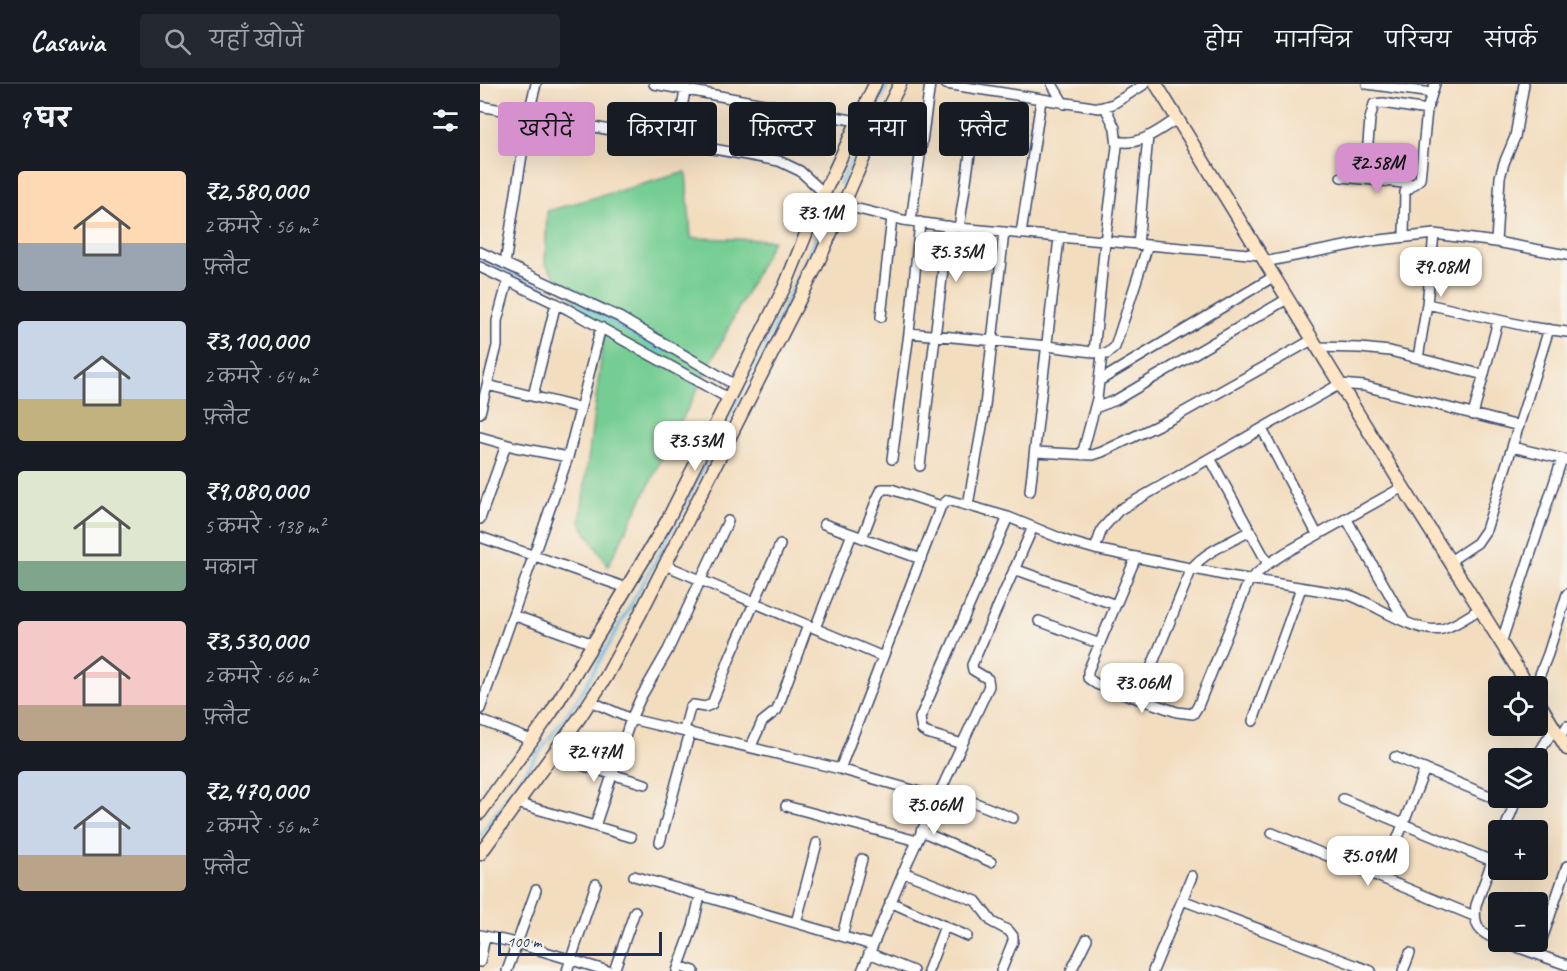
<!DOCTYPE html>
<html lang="hi">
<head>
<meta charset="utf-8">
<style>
  :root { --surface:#171b24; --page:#242831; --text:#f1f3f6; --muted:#9ea1a6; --line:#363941; --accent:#d690ce }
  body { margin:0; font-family:Caveat,"Playpen Sans Deva",sans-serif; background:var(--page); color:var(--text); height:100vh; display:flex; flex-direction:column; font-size:22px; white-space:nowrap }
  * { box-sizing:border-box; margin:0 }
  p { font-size:20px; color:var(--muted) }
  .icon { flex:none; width:33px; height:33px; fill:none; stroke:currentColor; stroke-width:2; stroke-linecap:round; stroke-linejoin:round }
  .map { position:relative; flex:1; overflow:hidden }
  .sheet { display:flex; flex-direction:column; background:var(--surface); width:480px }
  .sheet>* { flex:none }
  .banner { position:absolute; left:18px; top:18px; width:570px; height:54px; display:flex; gap:12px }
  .buttons { position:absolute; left:1008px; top:592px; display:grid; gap:12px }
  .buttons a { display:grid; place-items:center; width:60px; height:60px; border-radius:6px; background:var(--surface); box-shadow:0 6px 24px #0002; font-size:30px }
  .scale { position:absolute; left:18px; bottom:15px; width:164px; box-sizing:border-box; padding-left:6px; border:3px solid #1b2f5e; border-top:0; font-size:16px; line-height:21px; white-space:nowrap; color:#1b2f5e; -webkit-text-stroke:4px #f7f3e8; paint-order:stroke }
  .price { position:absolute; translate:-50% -51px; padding:0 14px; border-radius:12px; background:#fff; color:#222; font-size:20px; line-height:39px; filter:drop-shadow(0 2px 3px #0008) }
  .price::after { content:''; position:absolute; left:50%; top:36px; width:18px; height:14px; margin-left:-9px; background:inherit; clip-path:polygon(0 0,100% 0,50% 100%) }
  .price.active { background:var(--accent); color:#111 }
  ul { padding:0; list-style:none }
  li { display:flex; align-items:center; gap:18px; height:150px; padding:0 18px }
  li span { display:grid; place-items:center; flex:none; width:168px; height:120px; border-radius:6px; color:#555 }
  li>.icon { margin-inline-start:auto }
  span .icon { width:72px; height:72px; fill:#fffc; stroke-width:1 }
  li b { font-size:26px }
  h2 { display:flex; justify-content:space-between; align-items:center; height:72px; padding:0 18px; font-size:26px }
  .tag { padding:0 21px; border-radius:6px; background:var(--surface); box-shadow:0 6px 24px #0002; font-size:21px; line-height:54px }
  .tag.active { background:var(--accent); color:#111 }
  header { display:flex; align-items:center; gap:36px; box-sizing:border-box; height:84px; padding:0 30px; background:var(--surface); border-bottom:2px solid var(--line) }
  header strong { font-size:28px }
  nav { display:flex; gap:33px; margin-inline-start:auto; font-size:21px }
  .search { width:420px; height:54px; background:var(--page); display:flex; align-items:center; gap:15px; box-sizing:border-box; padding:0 21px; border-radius:6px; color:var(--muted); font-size:22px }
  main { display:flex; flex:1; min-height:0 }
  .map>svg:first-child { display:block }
  .green { fill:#75cd93; stroke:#487e78; stroke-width:1.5 }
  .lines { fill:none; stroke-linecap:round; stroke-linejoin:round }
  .stream { stroke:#6ec0ea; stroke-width:3 }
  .street-casing { stroke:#3b496d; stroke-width:12 }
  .secondary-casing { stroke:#3b496d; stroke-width:15 }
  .street { stroke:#fff; stroke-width:9 }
  .secondary { stroke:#fde5c5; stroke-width:12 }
</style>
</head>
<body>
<header>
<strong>Casavia</strong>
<div class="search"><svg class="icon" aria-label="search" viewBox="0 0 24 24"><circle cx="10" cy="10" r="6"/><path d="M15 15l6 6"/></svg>यहाँ खोजें</div>
<nav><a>होम</a><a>मानचित्र</a><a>परिचय</a><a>संपर्क</a></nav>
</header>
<main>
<section class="sheet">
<h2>9 घर<svg class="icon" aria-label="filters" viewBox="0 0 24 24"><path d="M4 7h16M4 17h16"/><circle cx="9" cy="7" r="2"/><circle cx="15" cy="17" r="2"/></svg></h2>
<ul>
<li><span style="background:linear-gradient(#ffd9b3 60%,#9aa5b1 0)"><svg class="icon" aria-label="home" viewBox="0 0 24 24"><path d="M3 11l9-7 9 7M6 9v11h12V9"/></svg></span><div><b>₹2,580,000</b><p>2 कमरे · 56 m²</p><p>फ़्लैट</p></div></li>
<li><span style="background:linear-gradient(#c9d6e8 65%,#c2b280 0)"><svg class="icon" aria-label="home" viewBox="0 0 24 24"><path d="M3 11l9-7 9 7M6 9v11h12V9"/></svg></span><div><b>₹3,100,000</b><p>2 कमरे · 64 m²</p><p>फ़्लैट</p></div></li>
<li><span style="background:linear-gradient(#dfe7d0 75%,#7fa58c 0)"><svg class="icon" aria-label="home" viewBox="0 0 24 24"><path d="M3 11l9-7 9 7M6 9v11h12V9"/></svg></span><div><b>₹9,080,000</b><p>5 कमरे · 138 m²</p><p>मकान</p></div></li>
<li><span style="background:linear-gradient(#f6c9c9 70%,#b9a48a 0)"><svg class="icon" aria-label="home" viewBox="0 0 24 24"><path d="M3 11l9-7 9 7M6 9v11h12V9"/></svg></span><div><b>₹3,530,000</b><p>2 कमरे · 66 m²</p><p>फ़्लैट</p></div></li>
<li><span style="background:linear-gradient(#c9d6e8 70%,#b9a48a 0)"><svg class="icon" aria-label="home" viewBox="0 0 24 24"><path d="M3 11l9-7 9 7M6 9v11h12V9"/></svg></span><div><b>₹2,470,000</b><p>2 कमरे · 56 m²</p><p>फ़्लैट</p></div></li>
</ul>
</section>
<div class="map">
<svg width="1087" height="887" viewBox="0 0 1087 887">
  <rect width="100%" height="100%" fill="#f7f3e8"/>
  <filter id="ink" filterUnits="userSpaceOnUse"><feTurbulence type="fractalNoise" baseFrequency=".0167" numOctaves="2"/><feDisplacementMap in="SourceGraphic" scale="12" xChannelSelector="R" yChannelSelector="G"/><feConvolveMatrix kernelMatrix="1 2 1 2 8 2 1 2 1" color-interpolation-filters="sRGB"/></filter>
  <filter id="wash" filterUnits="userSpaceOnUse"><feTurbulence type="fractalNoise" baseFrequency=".008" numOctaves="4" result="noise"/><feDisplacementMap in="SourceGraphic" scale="24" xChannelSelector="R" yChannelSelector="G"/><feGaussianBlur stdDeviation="1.35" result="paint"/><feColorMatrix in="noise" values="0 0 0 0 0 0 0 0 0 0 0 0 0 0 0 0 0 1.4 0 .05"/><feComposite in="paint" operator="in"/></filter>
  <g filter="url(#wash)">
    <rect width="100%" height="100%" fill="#f3ddbf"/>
    <!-- green -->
    <path class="green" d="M 206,88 L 211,154 L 293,156 L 128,482 L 100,438 L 124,252 L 65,180 L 67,127 Z"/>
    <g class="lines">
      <!-- stream -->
      <path class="stream" d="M 360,100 L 408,0
        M 0,174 L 113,228 L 183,268
        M 0,751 L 101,610 L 120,576 L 182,465 L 293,246 L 340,146 L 344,129"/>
    </g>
  </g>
  <g filter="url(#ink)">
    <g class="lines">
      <defs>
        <path id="street" d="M 174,0 L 377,37
          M 466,0 L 619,24 L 633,20 L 665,0
          M 572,0 L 584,20
          M 887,0 L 952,9
          M 0,22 L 299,77 L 320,87 L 344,109
          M 637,57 C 660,63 678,46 697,35
          M 196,58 L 206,1
          M 861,93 L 935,100
          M 885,95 L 890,35 L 894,20 L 903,19 L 947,26
          M 362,121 L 423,136 L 479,144 L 780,171
          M 431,137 L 450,0
          M 479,144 L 492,57
          M 541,150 L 561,16
          M 924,152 L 925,108 L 940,95 L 947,26 L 955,0
          M 1016,158 L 1020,93 L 1024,79 L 1035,53 L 1044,0
          M 658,161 L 668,52
          M 0,168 L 139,233 L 255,301
          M 784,178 L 891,157 L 954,150 L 1016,158 L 1087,171
          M 25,180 L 48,32 L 56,0
          M 0,183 L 87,225 L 248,314
          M 947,220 L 1050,243 L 1087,248
          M 401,233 L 412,133
          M 429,249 L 568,262 L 627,270 L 635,263 L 668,161
          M 836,263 L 880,264 L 910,267 L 1004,291
          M 614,269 L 625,158 L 637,63 L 635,44 L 625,23
          M 938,274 L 947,220 L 954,150
          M 619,297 L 793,193
          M 7,301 L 100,324
          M 53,312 L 76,219
          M 615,324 L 636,316 L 807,215
          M 0,329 L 17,262 L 17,237 L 28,196
          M 993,331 L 1018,237
          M 782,345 L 837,450
          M 0,353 L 35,363 L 88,373
          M 1032,363 L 1087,376
          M 555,368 L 613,371 L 622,368 L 695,333 L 832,256
          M 602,371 L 617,315 L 622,270
          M 730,374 L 788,480
          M 412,375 L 429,249 L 440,138
          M 440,382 L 468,142
          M 550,407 L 579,154
          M 488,421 L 504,331 L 524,148
          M 866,434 L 924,536
          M 0,435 L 26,361
          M 344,440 L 441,475
          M 0,453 L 147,504
          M 382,454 L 397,415 L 402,405 L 411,405 L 461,422
          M 615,465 L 622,445 L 639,426 L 860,300 L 884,302 L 1039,342
          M 656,473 L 608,587 L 608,594 L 616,600 L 697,628 L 713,630 L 718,622 L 769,496 L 788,480 L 805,469 L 923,403
          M 970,477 L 997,459 L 1006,446 L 1069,245
          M 185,481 L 403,573
          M 534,485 L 636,521
          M 33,531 L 113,560
          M 559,537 L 620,560
          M 335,544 L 372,450
          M 1021,559 L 1082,375
          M 1055,603 L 1068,570 L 1087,510
          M 658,615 L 712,484 C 726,467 751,458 770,447
          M 110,617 L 151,635 L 360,685 L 457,713
          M 0,625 L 88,373 L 121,243
          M 0,636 L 51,656
          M 773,637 L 821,504
          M 204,646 L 210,624 L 213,621 L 225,623 L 232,620 L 251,571 L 300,461
          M 1080,654 L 1087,642
          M 482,660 L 447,649 L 442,646 L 440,634 L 528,433
          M 271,662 L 282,638 L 297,626 L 328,541
          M 74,669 L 104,682 L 165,700
          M 915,673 L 1034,722
          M 1055,675 L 1074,645
          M 360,685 L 461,422 L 468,416 L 528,433 L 587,457 L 615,465 L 749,492 L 869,511 C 896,520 934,550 962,545 C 975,542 988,532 1000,525
          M 461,705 L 533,734
          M 863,715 L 1012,777
          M 37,719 L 151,753
          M 306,722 L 437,757
          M 115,742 L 151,635 L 161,613 L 188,566 L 248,437
          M 441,747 L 511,778
          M 1024,747 L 1037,714
          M 792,749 L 994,832
          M 180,758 L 210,648
          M 1018,761 L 996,821 C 993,842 999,849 1018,856
          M 423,788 L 496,817 L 512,838 L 529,847 L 533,852 L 533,857 L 521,887
          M 154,792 L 392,861
          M 902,794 L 945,685
          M 702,816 L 891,887
          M 410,818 L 487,852
          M 316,839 L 337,759
          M 0,851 L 36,859 L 128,887
          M 362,852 L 382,775
          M 1023,858 L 1087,881
          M 389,869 L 433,887
          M 1057,870 L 1087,782
          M 0,878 L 5,852
          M 199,882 L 214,887
          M 27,887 L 56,806
          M 87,887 L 116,800
          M 134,887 L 155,827
          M 197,887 L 213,843 L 220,812
          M 382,887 L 429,775 L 509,602 L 508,595 L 493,586 L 492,581 L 553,443
          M 448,887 L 465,842
          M 591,887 L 607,855
          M 673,887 L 712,792
          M 923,887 L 930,869"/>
        <path id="secondary" d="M 676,0 L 923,403 L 1049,603
          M 1058,617 L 1087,665
          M 0,729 L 71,629 L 187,437 L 305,202 L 332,135 L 395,0
          M 0,770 L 100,633 L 126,593 L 159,532 L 336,183 L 388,64 L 420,0"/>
      </defs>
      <!-- street casing -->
      <use href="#street" class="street-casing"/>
      <!-- secondary casing -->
      <use href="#secondary" class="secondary-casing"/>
      <!-- street -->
      <use href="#street" class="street"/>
      <!-- secondary -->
      <use href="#secondary" class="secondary"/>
    </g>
  </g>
</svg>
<div class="buttons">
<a><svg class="icon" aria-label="locate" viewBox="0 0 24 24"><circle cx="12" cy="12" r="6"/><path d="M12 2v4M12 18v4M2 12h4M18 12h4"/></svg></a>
<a><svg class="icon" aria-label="layers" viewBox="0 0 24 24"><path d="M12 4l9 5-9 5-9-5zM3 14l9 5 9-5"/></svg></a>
<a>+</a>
<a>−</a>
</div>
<div class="scale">100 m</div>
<b class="price active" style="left:897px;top:110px">₹2.58M</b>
<b class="price" style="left:340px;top:160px">₹3.1M</b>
<b class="price" style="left:476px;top:199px">₹5.35M</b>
<b class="price" style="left:961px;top:214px">₹9.08M</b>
<b class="price" style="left:215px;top:388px">₹3.53M</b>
<b class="price" style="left:662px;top:630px">₹3.06M</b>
<b class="price" style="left:114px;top:699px">₹2.47M</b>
<b class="price" style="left:454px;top:752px">₹5.06M</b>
<b class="price" style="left:888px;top:803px">₹5.09M</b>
<div class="banner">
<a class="tag active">खरीदें</a>
<a class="tag">किराया</a>
<a class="tag">फ़िल्टर</a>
<a class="tag">नया</a>
<a class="tag">फ़्लैट</a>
</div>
</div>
</main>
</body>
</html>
